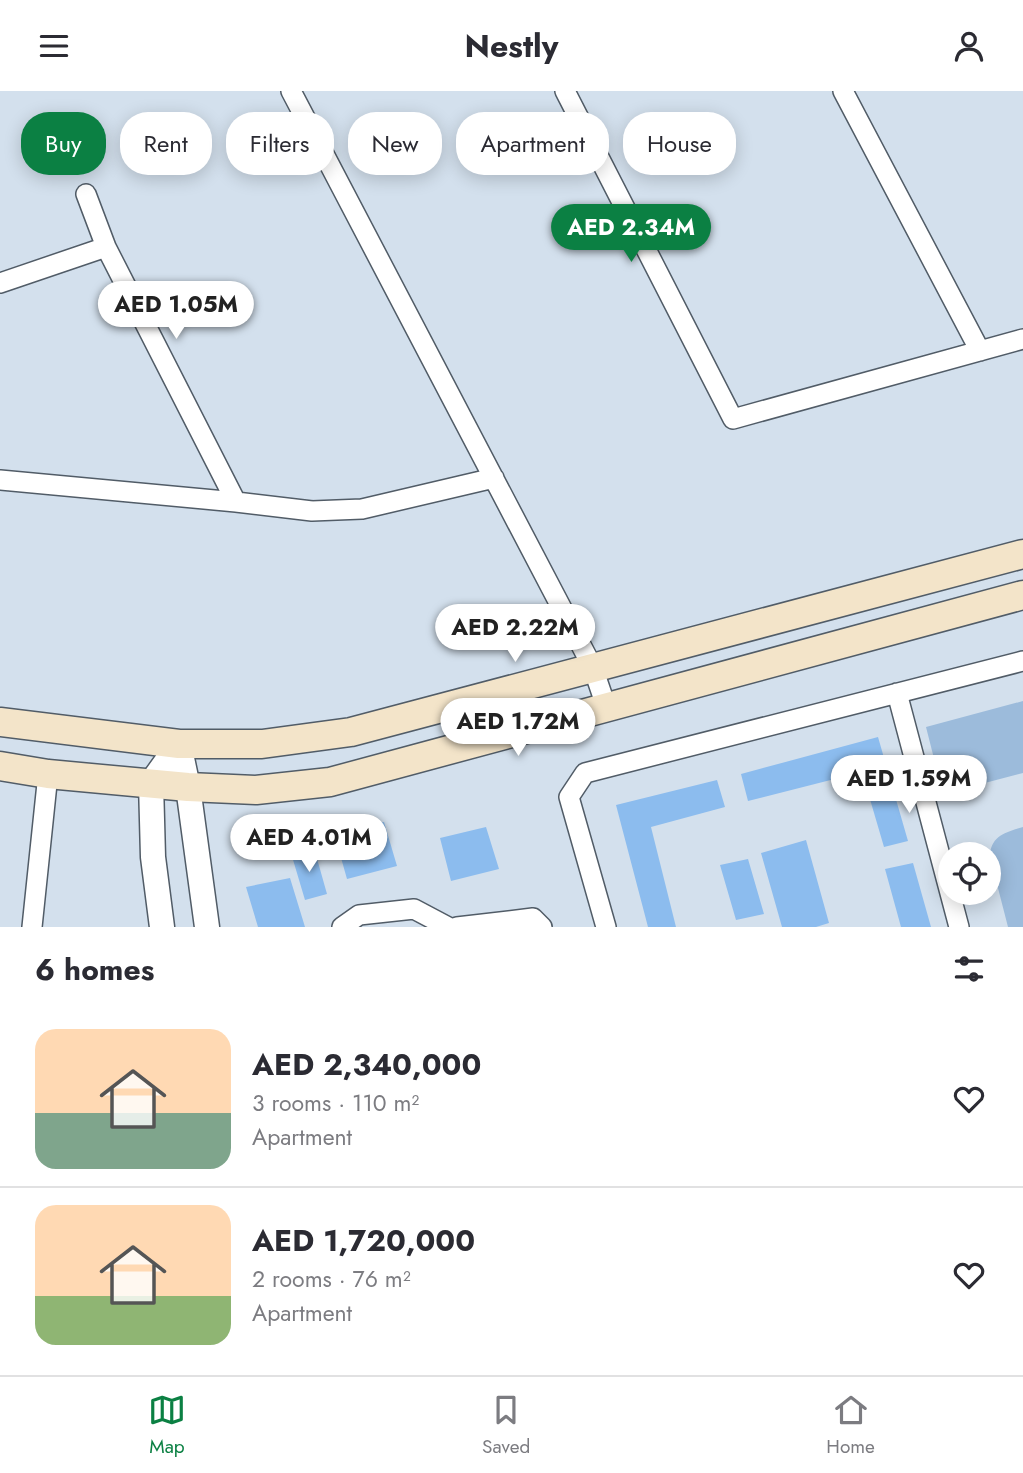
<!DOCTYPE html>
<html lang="en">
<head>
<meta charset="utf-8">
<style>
  :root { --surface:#fff; --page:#f7f7f7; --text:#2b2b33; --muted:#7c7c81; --line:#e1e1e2; --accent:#0b8043 }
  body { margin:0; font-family:Jost,sans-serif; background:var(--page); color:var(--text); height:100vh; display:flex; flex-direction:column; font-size:26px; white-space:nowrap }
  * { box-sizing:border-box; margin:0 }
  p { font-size:23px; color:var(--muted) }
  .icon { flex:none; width:38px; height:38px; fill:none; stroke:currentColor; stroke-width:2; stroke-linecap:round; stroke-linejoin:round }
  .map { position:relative; height:836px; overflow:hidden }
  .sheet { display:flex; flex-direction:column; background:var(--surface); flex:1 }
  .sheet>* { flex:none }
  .top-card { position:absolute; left:21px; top:21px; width:982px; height:63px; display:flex; gap:14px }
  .buttons { position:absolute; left:938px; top:751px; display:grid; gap:14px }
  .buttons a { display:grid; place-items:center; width:63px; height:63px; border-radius:50%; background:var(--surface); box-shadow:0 4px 18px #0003; font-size:35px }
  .price { position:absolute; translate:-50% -60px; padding:0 16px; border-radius:24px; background:#fff; color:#222; font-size:23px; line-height:46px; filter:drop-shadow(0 2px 4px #0008) }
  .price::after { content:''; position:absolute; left:50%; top:42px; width:21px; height:16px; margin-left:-10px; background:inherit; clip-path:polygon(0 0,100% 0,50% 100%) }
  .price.on { background:var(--accent); color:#fff }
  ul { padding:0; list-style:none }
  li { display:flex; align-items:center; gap:21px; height:175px; padding:0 35px }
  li+li { border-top:2px solid var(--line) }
  li span { display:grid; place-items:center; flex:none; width:196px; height:140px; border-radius:21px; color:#555 }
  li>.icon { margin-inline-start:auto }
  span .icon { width:84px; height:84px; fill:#fffc; stroke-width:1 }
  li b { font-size:30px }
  h2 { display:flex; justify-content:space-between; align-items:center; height:84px; padding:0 35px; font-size:30px }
  .tag { padding:0 24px; border-radius:28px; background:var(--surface); box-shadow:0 4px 18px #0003; font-size:24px; line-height:63px }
  .tag.on { background:var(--accent); color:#fff }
  header { display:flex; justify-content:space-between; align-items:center; height:91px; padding:0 35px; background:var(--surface); font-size:32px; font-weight:700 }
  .dock { display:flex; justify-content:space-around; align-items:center; height:98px; border-top:2px solid var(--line); background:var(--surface); font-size:19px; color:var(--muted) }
  .dock a { display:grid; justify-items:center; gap:4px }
  .dock .on { color:var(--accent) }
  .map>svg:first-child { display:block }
  .green { fill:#9cbbdb }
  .building { fill:#8cbcee }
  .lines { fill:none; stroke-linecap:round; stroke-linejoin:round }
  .minor-casing { stroke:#515c67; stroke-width:22 }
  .tertiary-casing { stroke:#515c67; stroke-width:27 }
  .secondary-casing { stroke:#515c67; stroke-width:31 }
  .minor { stroke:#fff; stroke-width:19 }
  .tertiary { stroke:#fff; stroke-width:24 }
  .secondary { stroke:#f3e4c9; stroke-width:28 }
</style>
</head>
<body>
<header><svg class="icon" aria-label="menu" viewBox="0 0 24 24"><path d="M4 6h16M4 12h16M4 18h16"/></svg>Nestly<svg class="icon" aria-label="person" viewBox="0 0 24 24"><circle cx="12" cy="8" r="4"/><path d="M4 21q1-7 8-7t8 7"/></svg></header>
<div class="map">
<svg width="1023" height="836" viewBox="0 0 1023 836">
  <rect width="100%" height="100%" fill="#d3e0ed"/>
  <!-- green -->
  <path class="green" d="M 1023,610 L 1023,682 L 943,703 L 926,636 Z
    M 1023,736 L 1023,836 L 1008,836 L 990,766 C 990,745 1006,741 1023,736 Z"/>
  <!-- building -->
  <path class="building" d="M 878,646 L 908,750 L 884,756 L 862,681 L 748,710 L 741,683 Z
    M 717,689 L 725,716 L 651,736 L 676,836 L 648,836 L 616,714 Z
    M 384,731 L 397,775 L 347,788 L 334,742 Z
    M 486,736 L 499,778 L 451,790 L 440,747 Z
    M 806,749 L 829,832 L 816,836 L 782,836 L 761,762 Z
    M 314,757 L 327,803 L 305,809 L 291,762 Z
    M 748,768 L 764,823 L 736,829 L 720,774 Z
    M 913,772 L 931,836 L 901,836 L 885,778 Z
    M 290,787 L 305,836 L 258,836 L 246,796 Z"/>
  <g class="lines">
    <defs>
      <path id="minor" d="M 291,0 L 593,577 L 607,618
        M 565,0 L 733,328 L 1023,248
        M 843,0 L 980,260
        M 86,103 L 106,156 L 236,411
        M 0,192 L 106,156
        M 0,389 L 236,411 L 312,420 L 362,418 L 494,387
        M 897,602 L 959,836
        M 32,836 L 48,683
        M 342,836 L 359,824 L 414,818 L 448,836
        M 457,836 L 533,827 L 542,836
        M 606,836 L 569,706 L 585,682 L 1023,570"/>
      <path id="tertiary" d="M 162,836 L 153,766 L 151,692 L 179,653 L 188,696 L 207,836"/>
      <path id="secondary" d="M 0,631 L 179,653 L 262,653 L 351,641 L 1023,463
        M 0,675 L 48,683 L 188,696 L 256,699 L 330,691 L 1023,504"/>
    </defs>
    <!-- minor casing -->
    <use href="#minor" class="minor-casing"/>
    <!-- tertiary casing -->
    <use href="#tertiary" class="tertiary-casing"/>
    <!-- secondary casing -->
    <use href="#secondary" class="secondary-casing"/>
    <!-- minor -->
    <use href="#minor" class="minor"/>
    <!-- tertiary -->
    <use href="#tertiary" class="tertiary"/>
    <!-- secondary -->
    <use href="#secondary" class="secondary"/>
  </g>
</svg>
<div class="buttons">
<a><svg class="icon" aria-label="locate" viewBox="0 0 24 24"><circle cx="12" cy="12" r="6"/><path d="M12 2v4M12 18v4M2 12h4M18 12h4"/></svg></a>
</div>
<b class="price on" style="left:631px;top:173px">AED 2.34M</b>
<b class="price" style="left:176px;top:250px">AED 1.05M</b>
<b class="price" style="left:515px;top:573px">AED 2.22M</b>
<b class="price" style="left:518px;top:667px">AED 1.72M</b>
<b class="price" style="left:909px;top:724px">AED 1.59M</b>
<b class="price" style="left:309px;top:783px">AED 4.01M</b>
<div class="top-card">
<a class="tag on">Buy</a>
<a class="tag">Rent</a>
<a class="tag">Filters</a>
<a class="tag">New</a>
<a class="tag">Apartment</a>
<a class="tag">House</a>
</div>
</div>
<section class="sheet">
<h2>6 homes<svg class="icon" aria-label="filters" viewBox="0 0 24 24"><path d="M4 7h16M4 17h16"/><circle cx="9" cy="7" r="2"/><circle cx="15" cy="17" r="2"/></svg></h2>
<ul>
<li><span style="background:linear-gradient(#ffd9b3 60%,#7fa58c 0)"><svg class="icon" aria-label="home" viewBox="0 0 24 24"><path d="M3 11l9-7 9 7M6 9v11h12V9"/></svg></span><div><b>AED 2,340,000</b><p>3 rooms · 110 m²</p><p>Apartment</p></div><svg class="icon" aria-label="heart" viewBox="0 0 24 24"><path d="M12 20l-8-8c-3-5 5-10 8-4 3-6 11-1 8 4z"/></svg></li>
<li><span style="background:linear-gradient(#ffd9b3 65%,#8fb573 0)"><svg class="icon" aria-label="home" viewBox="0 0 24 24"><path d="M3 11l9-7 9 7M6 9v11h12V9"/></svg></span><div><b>AED 1,720,000</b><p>2 rooms · 76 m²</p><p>Apartment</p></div><svg class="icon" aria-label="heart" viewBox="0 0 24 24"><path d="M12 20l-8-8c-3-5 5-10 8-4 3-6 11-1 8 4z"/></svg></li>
</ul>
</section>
<nav class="dock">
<a class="on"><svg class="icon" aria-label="map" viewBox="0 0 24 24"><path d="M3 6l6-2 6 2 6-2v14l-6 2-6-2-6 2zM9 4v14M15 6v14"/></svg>Map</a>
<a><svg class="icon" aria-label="saved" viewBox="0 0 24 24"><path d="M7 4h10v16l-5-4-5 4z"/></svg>Saved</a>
<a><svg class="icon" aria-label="home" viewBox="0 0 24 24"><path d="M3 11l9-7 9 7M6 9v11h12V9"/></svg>Home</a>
</nav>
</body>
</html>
